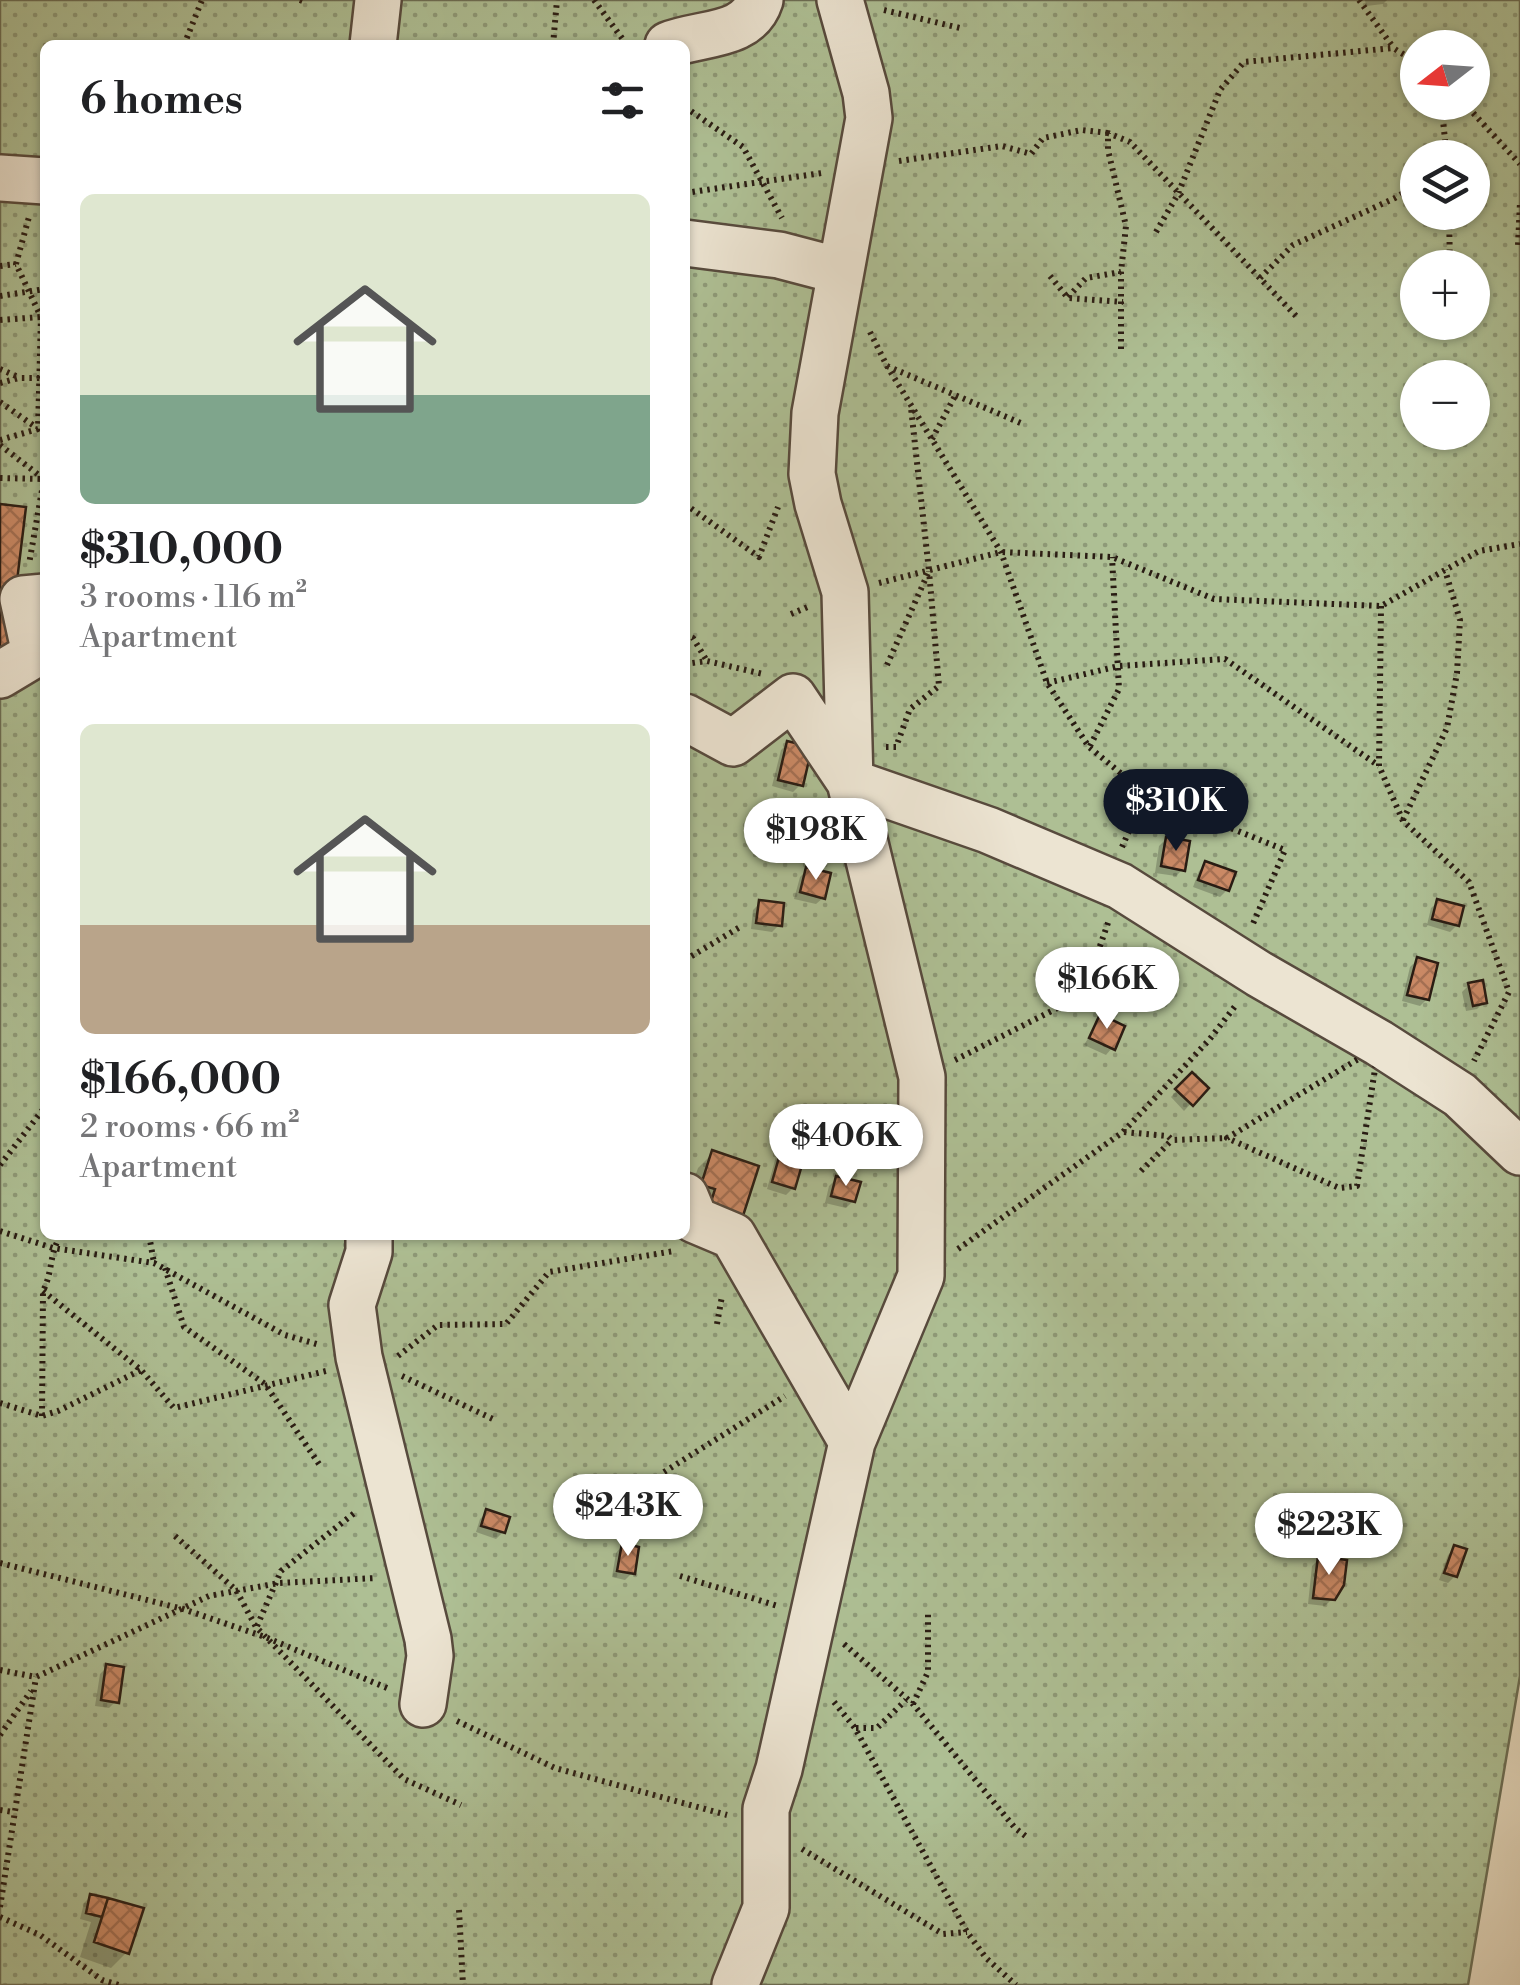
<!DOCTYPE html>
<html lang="en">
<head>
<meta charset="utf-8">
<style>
  :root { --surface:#fff; --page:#f6f6f6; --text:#202124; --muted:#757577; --accent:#111827 }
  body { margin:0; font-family:"Libre Bodoni",serif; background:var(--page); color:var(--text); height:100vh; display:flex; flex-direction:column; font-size:38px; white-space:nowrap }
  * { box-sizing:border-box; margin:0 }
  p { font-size:32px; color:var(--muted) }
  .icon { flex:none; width:55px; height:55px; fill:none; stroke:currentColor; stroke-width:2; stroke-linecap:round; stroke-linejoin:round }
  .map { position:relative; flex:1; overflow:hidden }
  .panel { position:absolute; left:40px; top:40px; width:650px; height:1200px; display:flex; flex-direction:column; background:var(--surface); border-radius:15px; box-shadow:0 2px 8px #0004 }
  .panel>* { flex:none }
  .needle { width:65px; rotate:253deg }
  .controls { position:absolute; left:1400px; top:30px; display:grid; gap:20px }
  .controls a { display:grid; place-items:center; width:90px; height:90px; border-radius:50%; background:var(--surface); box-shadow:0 2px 8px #0004; font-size:50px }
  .price { position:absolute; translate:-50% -85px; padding:0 22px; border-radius:35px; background:#fff; color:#222; font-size:32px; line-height:65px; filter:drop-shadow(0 2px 5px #0008) }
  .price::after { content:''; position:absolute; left:50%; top:60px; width:30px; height:22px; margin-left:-15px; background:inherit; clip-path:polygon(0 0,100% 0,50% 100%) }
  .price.on { background:var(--accent); color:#fff }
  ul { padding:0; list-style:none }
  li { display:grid; align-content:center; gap:20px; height:530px; padding:0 40px }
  li span { display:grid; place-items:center; height:310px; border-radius:15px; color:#555 }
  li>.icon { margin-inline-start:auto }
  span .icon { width:180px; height:180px; fill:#fffc; stroke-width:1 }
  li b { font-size:42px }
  h2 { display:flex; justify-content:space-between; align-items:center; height:120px; padding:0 40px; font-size:42px }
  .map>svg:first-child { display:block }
  .grass { fill:url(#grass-dots); stroke:#6c6e54; stroke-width:2.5; fill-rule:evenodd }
  .shadow { fill:#0003 }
  .building { fill:url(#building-cross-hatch); stroke:#291c13; stroke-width:2.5 }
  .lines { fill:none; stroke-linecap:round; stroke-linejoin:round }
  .minor-casing { stroke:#574a3d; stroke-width:50 }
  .path { stroke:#291c13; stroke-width:6; stroke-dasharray:2.5 5; stroke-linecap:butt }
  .minor { stroke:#ece4d2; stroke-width:45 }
</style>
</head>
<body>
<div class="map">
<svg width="1520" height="1985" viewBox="0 0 1520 1985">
  <defs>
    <pattern id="grass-dots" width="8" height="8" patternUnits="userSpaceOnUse" patternTransform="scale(2.5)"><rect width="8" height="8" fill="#aebf94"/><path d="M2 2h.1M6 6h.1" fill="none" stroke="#8e9a78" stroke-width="1.8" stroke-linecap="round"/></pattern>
    <pattern id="building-cross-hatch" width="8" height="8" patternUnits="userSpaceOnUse" patternTransform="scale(2.5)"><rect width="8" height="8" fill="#ca8965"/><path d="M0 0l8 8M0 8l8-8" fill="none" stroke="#a46f52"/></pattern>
  </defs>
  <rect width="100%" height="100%" fill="#e2d6ba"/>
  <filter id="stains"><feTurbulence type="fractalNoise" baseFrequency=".002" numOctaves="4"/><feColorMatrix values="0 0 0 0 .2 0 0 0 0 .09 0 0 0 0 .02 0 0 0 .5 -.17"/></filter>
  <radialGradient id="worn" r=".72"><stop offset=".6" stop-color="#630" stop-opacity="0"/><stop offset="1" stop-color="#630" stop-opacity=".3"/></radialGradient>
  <!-- grass -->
  <path class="grass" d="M 0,0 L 1520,0 L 1520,1676 L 1468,1985 L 0,1985 ZM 45,45 L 685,45 L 685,1235 L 45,1235 ZM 1418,48 L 1472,48 L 1472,102 L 1418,102 ZM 1418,158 L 1472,158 L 1472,212 L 1418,212 ZM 1418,268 L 1472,268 L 1472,322 L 1418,322 ZM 1418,378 L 1472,378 L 1472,432 L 1418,432 Z"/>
  <!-- shadow -->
  <path class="shadow" d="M 1365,0 L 1387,0 L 1383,4 L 1366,6 Z
    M 788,743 L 800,785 L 793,792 L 772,786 L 781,750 Z
    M 1166,839 L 1183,869 L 1176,876 L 1155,873 L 1159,846 Z
    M 1206,864 L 1227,890 L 1220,897 L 1193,887 L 1199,871 Z
    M 807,870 L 823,898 L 816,904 L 794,899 L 800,877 Z
    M 1438,902 L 1457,925 L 1450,932 L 1427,925 L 1431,908 Z
    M 760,903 L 779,925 L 772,932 L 751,929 L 753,910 Z
    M 1417,960 L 1427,999 L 1420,1006 L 1402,1001 L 1410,967 Z
    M 1469,985 L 1484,1002 L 1477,1009 L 1466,1011 L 1462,992 Z
    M 1101,1017 L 1112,1048 L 1106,1055 L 1084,1045 Z
    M 1192,1075 L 1205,1088 L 1184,1111 L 1171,1097 Z
    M 784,1146 L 793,1188 L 786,1195 L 767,1189 L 777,1153 Z
    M 713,1153 L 741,1214 L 687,1200 L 698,1168 Z
    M 836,1179 L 853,1201 L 846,1208 L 825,1203 L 829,1186 Z
    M 487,1512 L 503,1532 L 496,1539 L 476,1532 L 480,1519 Z
    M 622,1546 L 632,1573 L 625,1580 L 612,1577 L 616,1553 Z
    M 1455,1548 L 1455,1576 L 1448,1583 L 1439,1580 L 1448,1555 Z
    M 1319,1559 L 1333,1598 L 1325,1606 L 1308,1604 L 1312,1566 Z
    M 107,1667 L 116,1701 L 109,1708 L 95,1706 L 100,1674 Z
    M 91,1896 L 127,1952 L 111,1968 L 80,1957 L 91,1922 L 80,1919 L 84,1903 Z"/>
  <!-- building -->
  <path class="building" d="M 0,504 L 26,507 L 8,655 L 0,653 Z
    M 787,741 L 812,747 L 803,786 L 778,780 Z
    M 1166,837 L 1190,841 L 1185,871 L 1161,866 Z
    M 1205,861 L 1236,872 L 1229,891 L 1198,880 Z
    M 806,867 L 831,873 L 825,899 L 800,892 Z
    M 1437,899 L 1464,906 L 1459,926 L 1432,919 Z
    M 759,900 L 784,903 L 782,926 L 756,923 Z
    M 1417,957 L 1438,963 L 1429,1000 L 1407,995 Z
    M 1483,980 L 1487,1003 L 1473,1006 L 1468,983 Z
    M 1100,1014 L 1125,1026 L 1115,1050 L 1089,1038 Z
    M 1192,1072 L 1209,1088 L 1193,1106 L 1175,1089 Z
    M 783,1143 L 806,1151 L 795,1189 L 772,1182 Z
    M 712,1150 L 759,1166 L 743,1216 L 710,1205 L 715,1189 L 701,1185 Z
    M 836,1176 L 861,1182 L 855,1202 L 831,1196 Z
    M 486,1509 L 510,1517 L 505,1533 L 481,1526 Z
    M 622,1543 L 639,1547 L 635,1574 L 617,1571 Z
    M 1454,1545 L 1467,1549 L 1457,1577 L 1444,1573 Z
    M 1318,1556 L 1347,1560 L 1344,1585 L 1335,1600 L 1313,1598 Z
    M 106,1664 L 124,1667 L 119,1703 L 101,1700 Z
    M 90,1894 L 108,1898 L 102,1917 L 86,1913 Z
    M 108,1898 L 144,1908 L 129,1954 L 94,1942 Z"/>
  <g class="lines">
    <defs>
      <path id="minor" d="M 373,45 L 378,0
        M 668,45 C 700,32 748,38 760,0
        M 0,178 L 45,181
        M 685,243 L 779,255 L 840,271
        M 0,675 L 35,654 L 23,599 L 45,597
        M 685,717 L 733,743 L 793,697 L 850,782 L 988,830 L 1120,886 L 1259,974 L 1379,1043 L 1460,1095 L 1520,1152
        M 685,1196 L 695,1220 L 733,1236 L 852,1442
        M 369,1235 L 369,1252 L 352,1305 L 359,1357 L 428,1639 L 430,1656 L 423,1704
        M 735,1985 L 766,1908 L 766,1809 L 779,1769 L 852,1442 L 921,1276 L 922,1077 L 850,782 L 845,592 L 818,504 L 812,474 L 815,413 L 869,118 L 866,93 L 840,0"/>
    </defs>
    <!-- minor casing -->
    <use href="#minor" class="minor-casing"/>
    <!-- path -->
    <path class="path" d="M 300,0 L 305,2
      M 594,0 L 627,45
      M 1359,0 L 1393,47
      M 884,10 L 960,28
      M 184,45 L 202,0
      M 553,45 L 557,0
      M 1441,102 L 1447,158
      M 1463,102 L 1520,164
      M 685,107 L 743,147 L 782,218
      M 899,161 L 1002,146 L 1031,154 L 1043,138 L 1082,130 L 1108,133
      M 685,193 L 822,173
      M 1449,212 L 1450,268
      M 1156,232 L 1178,194 L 1220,90 L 1244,62 L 1393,48 L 1418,63
      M 1518,245 L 1520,202
      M 0,266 L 16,264
      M 1050,276 L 1068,298 L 1123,302
      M 1260,278 L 1293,245 L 1395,198 L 1418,184
      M 0,296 L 45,289
      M 1068,297 L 1086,278 L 1121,272
      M 0,320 L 41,317
      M 870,332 L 887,366 L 1001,552 L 1047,683 L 1089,747 L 1146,794 L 1285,850 L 1252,926
      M 1121,349 L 1121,272 L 1126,226 L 1108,150 L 1108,133 L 1130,142 L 1297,317
      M 887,366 L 1023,424
      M 0,369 L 18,377
      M 0,383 L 19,378 L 41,378
      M 0,402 L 37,428
      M 932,439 L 956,394
      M 0,440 L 38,429 L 41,317 L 16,264 L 29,217
      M 0,445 L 44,479 L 29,564
      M 0,478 L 43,479
      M 685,504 L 759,557 L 778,507
      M 879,583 L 1001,552 L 1112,557 L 1214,599 L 1381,606 L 1479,551 L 1520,544
      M 1381,606 L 1379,766 L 1403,821 L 1469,882 L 1509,992 L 1474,1061
      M 791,614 L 810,606
      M 685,635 L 693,638 L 707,661
      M 685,664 L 707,661 L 763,674
      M 887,665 L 929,571 L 911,408
      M 1047,683 L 1119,666 L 1225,659 L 1379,766
      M 1090,746 L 1119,689 L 1112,557
      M 886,747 L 896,747 L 910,709 L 939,686 L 929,571
      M 1403,820 L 1447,728 L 1457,673 L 1460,620 L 1445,570
      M 1122,847 L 1145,795
      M 685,960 L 740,927
      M 1379,1043 L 1357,1186 L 1339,1188 L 1227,1138 L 1365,1055 Z
      M 955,1060 L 1083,995 L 1109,920
      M 1124,1132 L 1168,1136 L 1172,1140 L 1227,1138
      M 0,1165 L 45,1107
      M 1141,1171 L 1172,1140
      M 0,1231 L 53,1248 L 154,1263 L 285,1335 L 320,1345
      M 149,1235 L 154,1263
      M 958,1249 L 1123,1132 L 1209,1040 L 1236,1005
      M 165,1268 L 184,1327 L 265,1384 L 321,1467
      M 43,1291 L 141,1370 L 174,1408 L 326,1371
      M 717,1324 L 722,1296
      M 398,1356 L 438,1325 L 506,1324 L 549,1272 L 674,1251
      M 402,1376 L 495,1420
      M 0,1403 L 42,1416 L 58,1411 L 141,1370
      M 42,1416 L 43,1291 C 53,1272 49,1253 61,1235
      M 664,1472 L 785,1396
      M 175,1536 L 236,1590 L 256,1627 L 404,1779 L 461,1805
      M 0,1563 L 183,1609 L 265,1637 L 387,1688
      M 680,1576 L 778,1606
      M 257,1626 L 281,1571 L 357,1511
      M 844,1644 L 913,1704 L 1015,1828 L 1028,1838
      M 0,1670 L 36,1677 L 209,1596 L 279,1583 L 377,1578
      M 834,1702 L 855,1728 L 967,1932 L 986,1958 L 1016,1985
      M 913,1704 L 928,1672 L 928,1612
      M 457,1721 L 555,1768 L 727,1815
      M 856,1728 L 877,1728 L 906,1700
      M 0,1735 L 31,1691
      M 0,1810 L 13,1812
      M 802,1849 L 943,1934 L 967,1932
      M 0,1907 L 36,1677
      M 459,1910 L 463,1985
      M 0,1917 L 40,1935 L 102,1980 L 119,1985"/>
    <!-- minor -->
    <use href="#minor" class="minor"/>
  </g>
  <rect width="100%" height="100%" filter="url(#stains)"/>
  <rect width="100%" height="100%" fill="url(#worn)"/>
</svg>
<div class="controls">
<a><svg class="needle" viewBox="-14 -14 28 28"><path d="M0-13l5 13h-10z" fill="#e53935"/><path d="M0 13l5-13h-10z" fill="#757577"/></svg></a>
<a><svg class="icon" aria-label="layers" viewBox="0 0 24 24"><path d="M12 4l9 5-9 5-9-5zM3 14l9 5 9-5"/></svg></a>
<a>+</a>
<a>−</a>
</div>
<b class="price on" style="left:1176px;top:854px">$310K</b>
<b class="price" style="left:816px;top:883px">$198K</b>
<b class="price" style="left:1107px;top:1032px">$166K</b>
<b class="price" style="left:846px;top:1189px">$406K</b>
<b class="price" style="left:628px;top:1559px">$243K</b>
<b class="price" style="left:1329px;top:1578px">$223K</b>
<section class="panel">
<h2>6 homes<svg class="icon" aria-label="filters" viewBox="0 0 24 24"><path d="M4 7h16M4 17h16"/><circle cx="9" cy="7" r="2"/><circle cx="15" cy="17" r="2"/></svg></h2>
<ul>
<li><span style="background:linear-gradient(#dfe7d0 65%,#7fa58c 0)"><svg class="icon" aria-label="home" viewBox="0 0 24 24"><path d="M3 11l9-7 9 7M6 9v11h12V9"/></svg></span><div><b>$310,000</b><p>3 rooms · 116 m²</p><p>Apartment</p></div></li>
<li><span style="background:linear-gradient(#dfe7d0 65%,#b9a48a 0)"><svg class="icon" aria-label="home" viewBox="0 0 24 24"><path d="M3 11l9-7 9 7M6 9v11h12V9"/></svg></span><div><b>$166,000</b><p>2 rooms · 66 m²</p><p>Apartment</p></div></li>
</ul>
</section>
</div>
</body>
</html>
